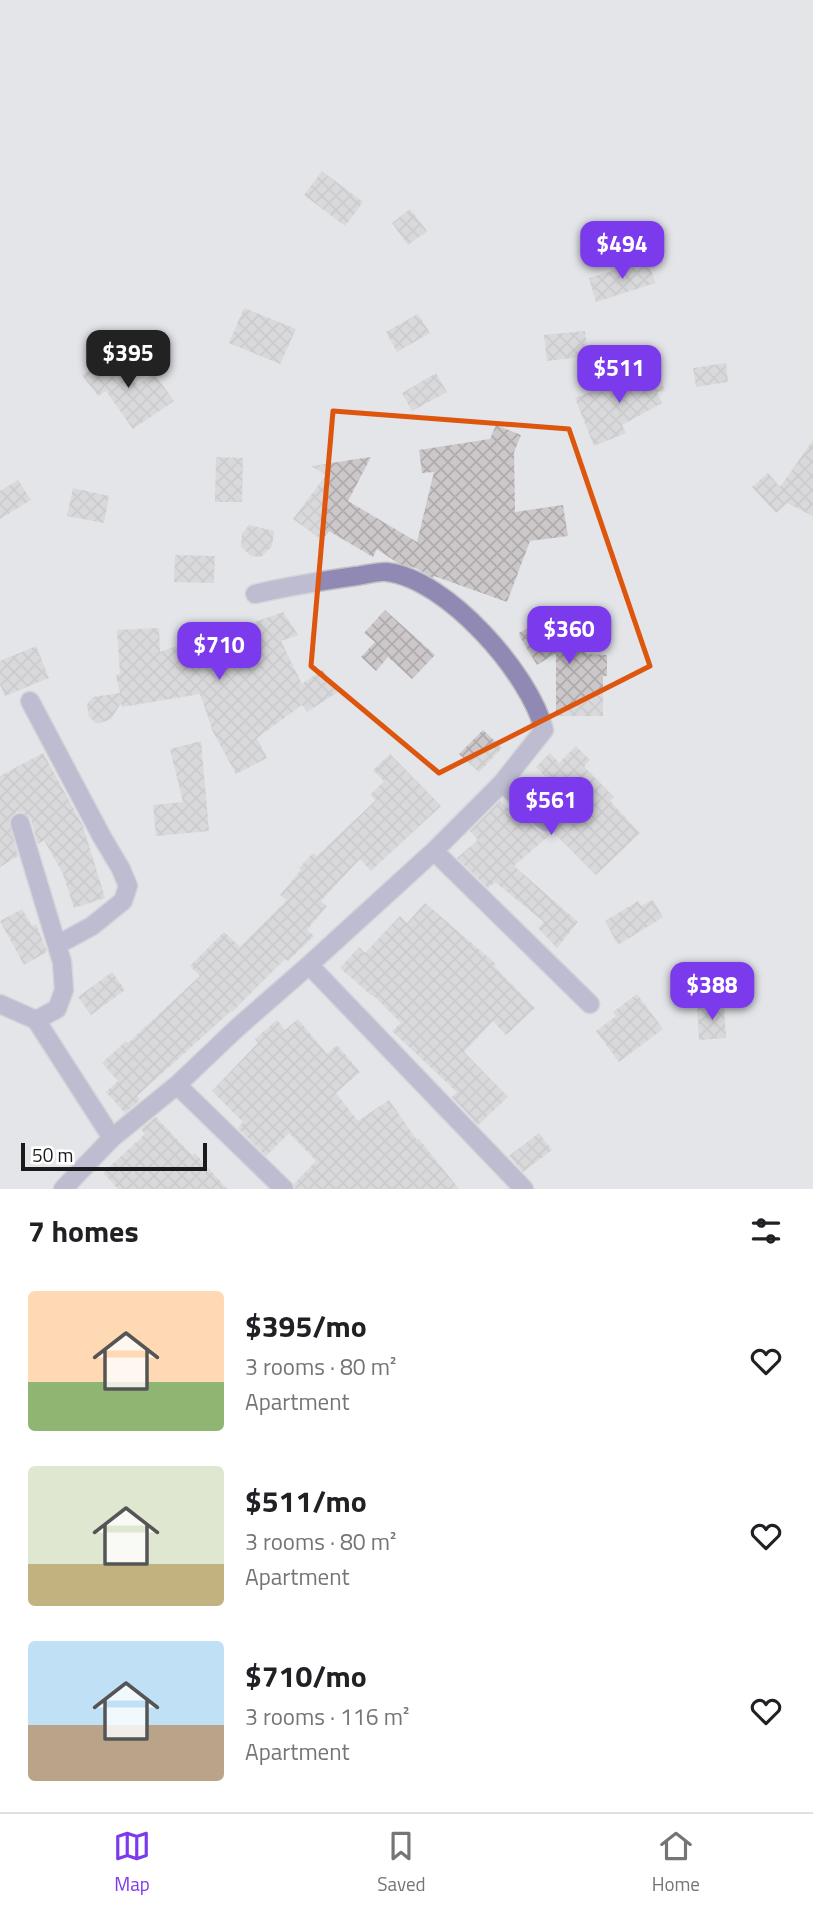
<!DOCTYPE html>
<html lang="en">
<head>
<meta charset="utf-8">
<style>
  :root { --surface:#fff; --page:#f2f2f2; --text:#202124; --muted:#757577; --line:#e0e0e0; --accent:#7c3aed }
  body { margin:0; font-family:"Titillium Web",sans-serif; background:var(--page); color:var(--text); height:100vh; display:flex; flex-direction:column; font-size:26px; white-space:nowrap }
  * { box-sizing:border-box; margin:0 }
  p { font-size:23px; color:var(--muted) }
  .icon { flex:none; width:38px; height:38px; fill:none; stroke:currentColor; stroke-width:2; stroke-linecap:round; stroke-linejoin:round }
  .map { position:relative; height:1189px; overflow:hidden }
  .sheet { display:flex; flex-direction:column; background:var(--surface); flex:1 }
  .sheet>* { flex:none }
  .scale { position:absolute; left:21px; bottom:18px; width:186px; box-sizing:border-box; padding-left:7px; border:4px solid #1a1a1c; border-top:0; font-size:19px; line-height:24px; white-space:nowrap; color:#1a1a1c; -webkit-text-stroke:5px #fff; paint-order:stroke }
  .price { position:absolute; translate:-50% -60px; padding:0 16px; border-radius:14px; background:var(--accent); color:#fff; font-size:23px; line-height:46px; filter:drop-shadow(0 2px 4px #0008) }
  .price::after { content:''; position:absolute; left:50%; top:42px; width:21px; height:16px; margin-left:-10px; background:inherit; clip-path:polygon(0 0,100% 0,50% 100%) }
  .price.current { background:#222; color:#fff }
  ul { padding:0; list-style:none }
  li { display:flex; align-items:center; gap:21px; height:175px; padding:0 28px }
  li span { display:grid; place-items:center; flex:none; width:196px; height:140px; border-radius:7px; color:#555 }
  li>.icon { margin-inline-start:auto }
  span .icon { width:84px; height:84px; fill:#fffc; stroke-width:1 }
  li b { font-size:30px }
  h2 { display:flex; justify-content:space-between; align-items:center; height:84px; padding:0 28px; font-size:30px }
  .dock { display:flex; justify-content:space-around; align-items:center; height:98px; border-top:2px solid var(--line); background:var(--surface); font-size:19px; color:var(--muted) }
  .dock a { display:grid; justify-items:center; gap:4px }
  .dock .current { color:var(--accent) }
  .map>svg:first-child { display:block }
  .building { fill:url(#building-cross-hatch) }
  .lines { fill:none; stroke-linecap:round; stroke-linejoin:round }
  .street-casing { stroke:#bfc0c4; stroke-width:21 }
  .street { stroke:#9089b4; stroke-width:18 }
  .marked { fill:none; stroke:#de560d; stroke-width:5; stroke-linejoin:round }
</style>
</head>
<body>
<div class="map">
<svg width="813" height="1189" viewBox="0 0 813 1189">
  <defs>
    <pattern id="building-cross-hatch" width="8" height="8" patternUnits="userSpaceOnUse" patternTransform="scale(1.75)"><rect width="8" height="8" fill="#ccc7c8"/><path d="M0 0l8 8M0 8l8-8" fill="none" stroke="#afaaab"/></pattern>
  </defs>
  <rect width="100%" height="100%" fill="#e3e5e9"/>
  <!-- building -->
  <path class="building" d="M 322,171 L 363,202 L 345,226 L 304,195 Z
    M 410,209 L 427,231 L 408,245 L 392,223 Z
    M 648,260 L 655,283 L 596,302 L 589,278 Z
    M 244,308 L 296,329 L 280,364 L 229,343 Z
    M 418,314 L 430,333 L 397,352 L 386,332 Z
    M 585,331 L 588,356 L 547,361 L 544,335 Z
    M 114,352 L 137,385 L 154,373 L 174,401 L 133,429 L 106,391 L 98,396 L 82,375 Z
    M 726,363 L 728,382 L 696,387 L 693,368 Z
    M 657,367 L 665,391 L 657,392 L 662,403 L 622,425 L 626,433 L 594,446 L 575,398 Z
    M 436,373 L 447,392 L 412,411 L 402,393 Z
    M 496,425 L 521,435 L 514,452 L 515,512 L 563,505 L 568,536 L 530,541 L 507,602 L 434,576 L 433,578 L 416,568 L 399,564 L 377,549 L 373,557 L 329,531 L 322,540 L 293,519 L 326,475 L 311,466 L 371,457 L 348,501 L 417,542 L 434,472 L 422,473 L 419,450 L 490,439 Z
    M 813,440 L 813,516 L 787,503 L 776,513 L 752,487 L 768,473 L 780,487 Z
    M 216,457 L 243,458 L 242,502 L 215,502 Z
    M 18,480 L 31,500 L 0,519 L 0,491 Z
    M 73,488 L 109,496 L 104,523 L 67,516 Z
    M 249,525 L 274,531 L 272,546 L 261,557 L 251,556 L 241,547 L 242,534 Z
    M 175,555 L 215,556 L 214,583 L 174,582 Z
    M 561,609 L 587,654 L 607,655 L 607,676 L 603,676 L 603,716 L 556,716 L 556,653 L 537,665 L 520,637 L 519,633 Z
    M 385,610 L 435,655 L 412,679 L 388,657 L 376,671 L 361,657 L 375,642 L 364,633 Z
    M 283,612 L 298,635 L 281,641 L 302,684 L 322,670 L 338,692 L 307,712 L 302,705 L 257,738 L 267,758 L 236,774 L 213,732 L 200,694 L 122,707 L 121,703 L 111,719 L 101,723 L 96,723 L 89,717 L 87,704 L 93,697 L 120,693 L 116,675 L 120,674 L 117,630 L 159,628 L 160,652 L 221,629 L 223,633 Z
    M 36,646 L 49,678 L 5,696 L 0,685 L 0,661 Z
    M 483,730 L 502,748 L 479,772 L 459,754 Z
    M 201,741 L 209,831 L 156,836 L 153,805 L 183,802 L 170,749 Z
    M 576,746 L 590,760 L 584,767 L 614,797 L 610,801 L 640,833 L 596,875 L 553,832 L 514,866 L 578,922 L 557,948 L 538,928 L 544,922 L 495,882 L 488,888 L 457,858 L 478,840 L 470,831 L 500,801 L 511,811 L 514,809 L 539,831 L 544,833 L 554,830 L 557,824 L 556,818 L 530,793 L 546,777 L 536,767 L 550,753 L 559,763 Z
    M 43,753 L 83,826 L 105,898 L 74,908 L 63,874 L 44,840 L 38,844 L 31,819 L 23,812 L 16,812 L 9,821 L 18,856 L 0,867 L 0,776 Z
    M 390,754 L 441,806 L 371,871 L 360,859 L 321,901 L 327,906 L 307,930 L 314,936 L 288,961 L 285,959 L 232,1012 L 231,1011 L 137,1096 L 140,1100 L 125,1113 L 106,1092 L 118,1081 L 102,1063 L 126,1041 L 128,1043 L 200,976 L 190,966 L 224,932 L 240,947 L 287,900 L 280,895 L 301,870 L 299,868 L 313,853 L 317,856 L 376,800 L 370,795 L 384,781 L 373,770 Z
    M 653,900 L 663,917 L 618,945 L 605,921 L 638,901 L 641,906 Z
    M 425,903 L 496,964 L 494,966 L 535,1008 L 506,1035 L 493,1021 L 464,1052 L 508,1097 L 478,1125 L 452,1097 L 457,1092 L 392,1031 L 401,1023 L 373,995 L 372,996 L 340,968 L 359,947 L 365,953 L 400,916 L 407,923 Z
    M 22,909 L 32,926 L 36,924 L 47,952 L 24,965 L 0,921 Z
    M 112,972 L 125,990 L 91,1015 L 78,997 Z
    M 637,994 L 663,1029 L 619,1062 L 596,1031 L 616,1016 L 613,1012 Z
    M 724,1004 L 726,1038 L 699,1040 L 697,1006 Z
    M 298,1019 L 327,1054 L 337,1045 L 360,1072 L 336,1093 L 358,1121 L 389,1100 L 417,1140 L 419,1139 L 459,1189 L 295,1189 L 294,1184 L 316,1161 L 289,1133 L 266,1156 L 238,1128 L 243,1122 L 212,1091 L 258,1043 L 255,1039 L 277,1020 L 285,1030 Z
    M 156,1117 L 192,1155 L 195,1153 L 227,1189 L 118,1189 L 103,1173 L 145,1134 L 141,1129 Z
    M 539,1133 L 552,1150 L 523,1172 L 509,1156 Z"/>
  <g class="lines">
    <defs>
      <path id="street" d="M 30,701 L 102,837 L 121,869 L 128,886 L 123,901 L 92,926 L 57,945
        M 502,783 L 546,822
        M 20,823 L 62,962 L 64,990 L 57,1009 L 36,1020 L 112,1138
        M 434,851 L 590,1004
        M 309,965 L 524,1189
        M 0,1004 L 36,1020
        M 177,1085 L 284,1189
        M 63,1189 L 112,1138 L 177,1085 L 237,1028 L 309,965 L 434,851 L 502,783 L 544,730 C 530,674 447,579 387,572 C 378,571 365,575 356,576 C 321,581 289,586 255,594"/>
    </defs>
    <!-- street casing -->
    <use href="#street" class="street-casing"/>
    <!-- street -->
    <use href="#street" class="street"/>
  </g>
  <!-- marked area -->
  <path d="M0 0H813V1189H0ZM 333,411 L 569,429 L 650,666 L 439,773 L 311,666 Z" fill="#e3e5e9" fill-opacity=".55" fill-rule="evenodd"/>
  <path class="marked" d="M 333,411 L 569,429 L 650,666 L 439,773 L 311,666 Z"/>
</svg>
<div class="scale">50 m</div>
<b class="price" style="left:622px;top:281px">$494</b>
<b class="price current" style="left:128px;top:390px">$395</b>
<b class="price" style="left:619px;top:405px">$511</b>
<b class="price" style="left:569px;top:666px">$360</b>
<b class="price" style="left:219px;top:682px">$710</b>
<b class="price" style="left:551px;top:837px">$561</b>
<b class="price" style="left:712px;top:1022px">$388</b>
</div>
<section class="sheet">
<h2>7 homes<svg class="icon" aria-label="filters" viewBox="0 0 24 24"><path d="M4 7h16M4 17h16"/><circle cx="9" cy="7" r="2"/><circle cx="15" cy="17" r="2"/></svg></h2>
<ul>
<li><span style="background:linear-gradient(#ffd9b3 65%,#8fb573 0)"><svg class="icon" aria-label="home" viewBox="0 0 24 24"><path d="M3 11l9-7 9 7M6 9v11h12V9"/></svg></span><div><b>$395/mo</b><p>3 rooms · 80 m²</p><p>Apartment</p></div><svg class="icon" aria-label="heart" viewBox="0 0 24 24"><path d="M12 20l-8-8c-3-5 5-10 8-4 3-6 11-1 8 4z"/></svg></li>
<li><span style="background:linear-gradient(#dfe7d0 70%,#c2b280 0)"><svg class="icon" aria-label="home" viewBox="0 0 24 24"><path d="M3 11l9-7 9 7M6 9v11h12V9"/></svg></span><div><b>$511/mo</b><p>3 rooms · 80 m²</p><p>Apartment</p></div><svg class="icon" aria-label="heart" viewBox="0 0 24 24"><path d="M12 20l-8-8c-3-5 5-10 8-4 3-6 11-1 8 4z"/></svg></li>
<li><span style="background:linear-gradient(#bfe0f5 60%,#b9a48a 0)"><svg class="icon" aria-label="home" viewBox="0 0 24 24"><path d="M3 11l9-7 9 7M6 9v11h12V9"/></svg></span><div><b>$710/mo</b><p>3 rooms · 116 m²</p><p>Apartment</p></div><svg class="icon" aria-label="heart" viewBox="0 0 24 24"><path d="M12 20l-8-8c-3-5 5-10 8-4 3-6 11-1 8 4z"/></svg></li>
</ul>
</section>
<nav class="dock">
<a class="current"><svg class="icon" aria-label="map" viewBox="0 0 24 24"><path d="M3 6l6-2 6 2 6-2v14l-6 2-6-2-6 2zM9 4v14M15 6v14"/></svg>Map</a>
<a><svg class="icon" aria-label="saved" viewBox="0 0 24 24"><path d="M7 4h10v16l-5-4-5 4z"/></svg>Saved</a>
<a><svg class="icon" aria-label="home" viewBox="0 0 24 24"><path d="M3 11l9-7 9 7M6 9v11h12V9"/></svg>Home</a>
</nav>
</body>
</html>
